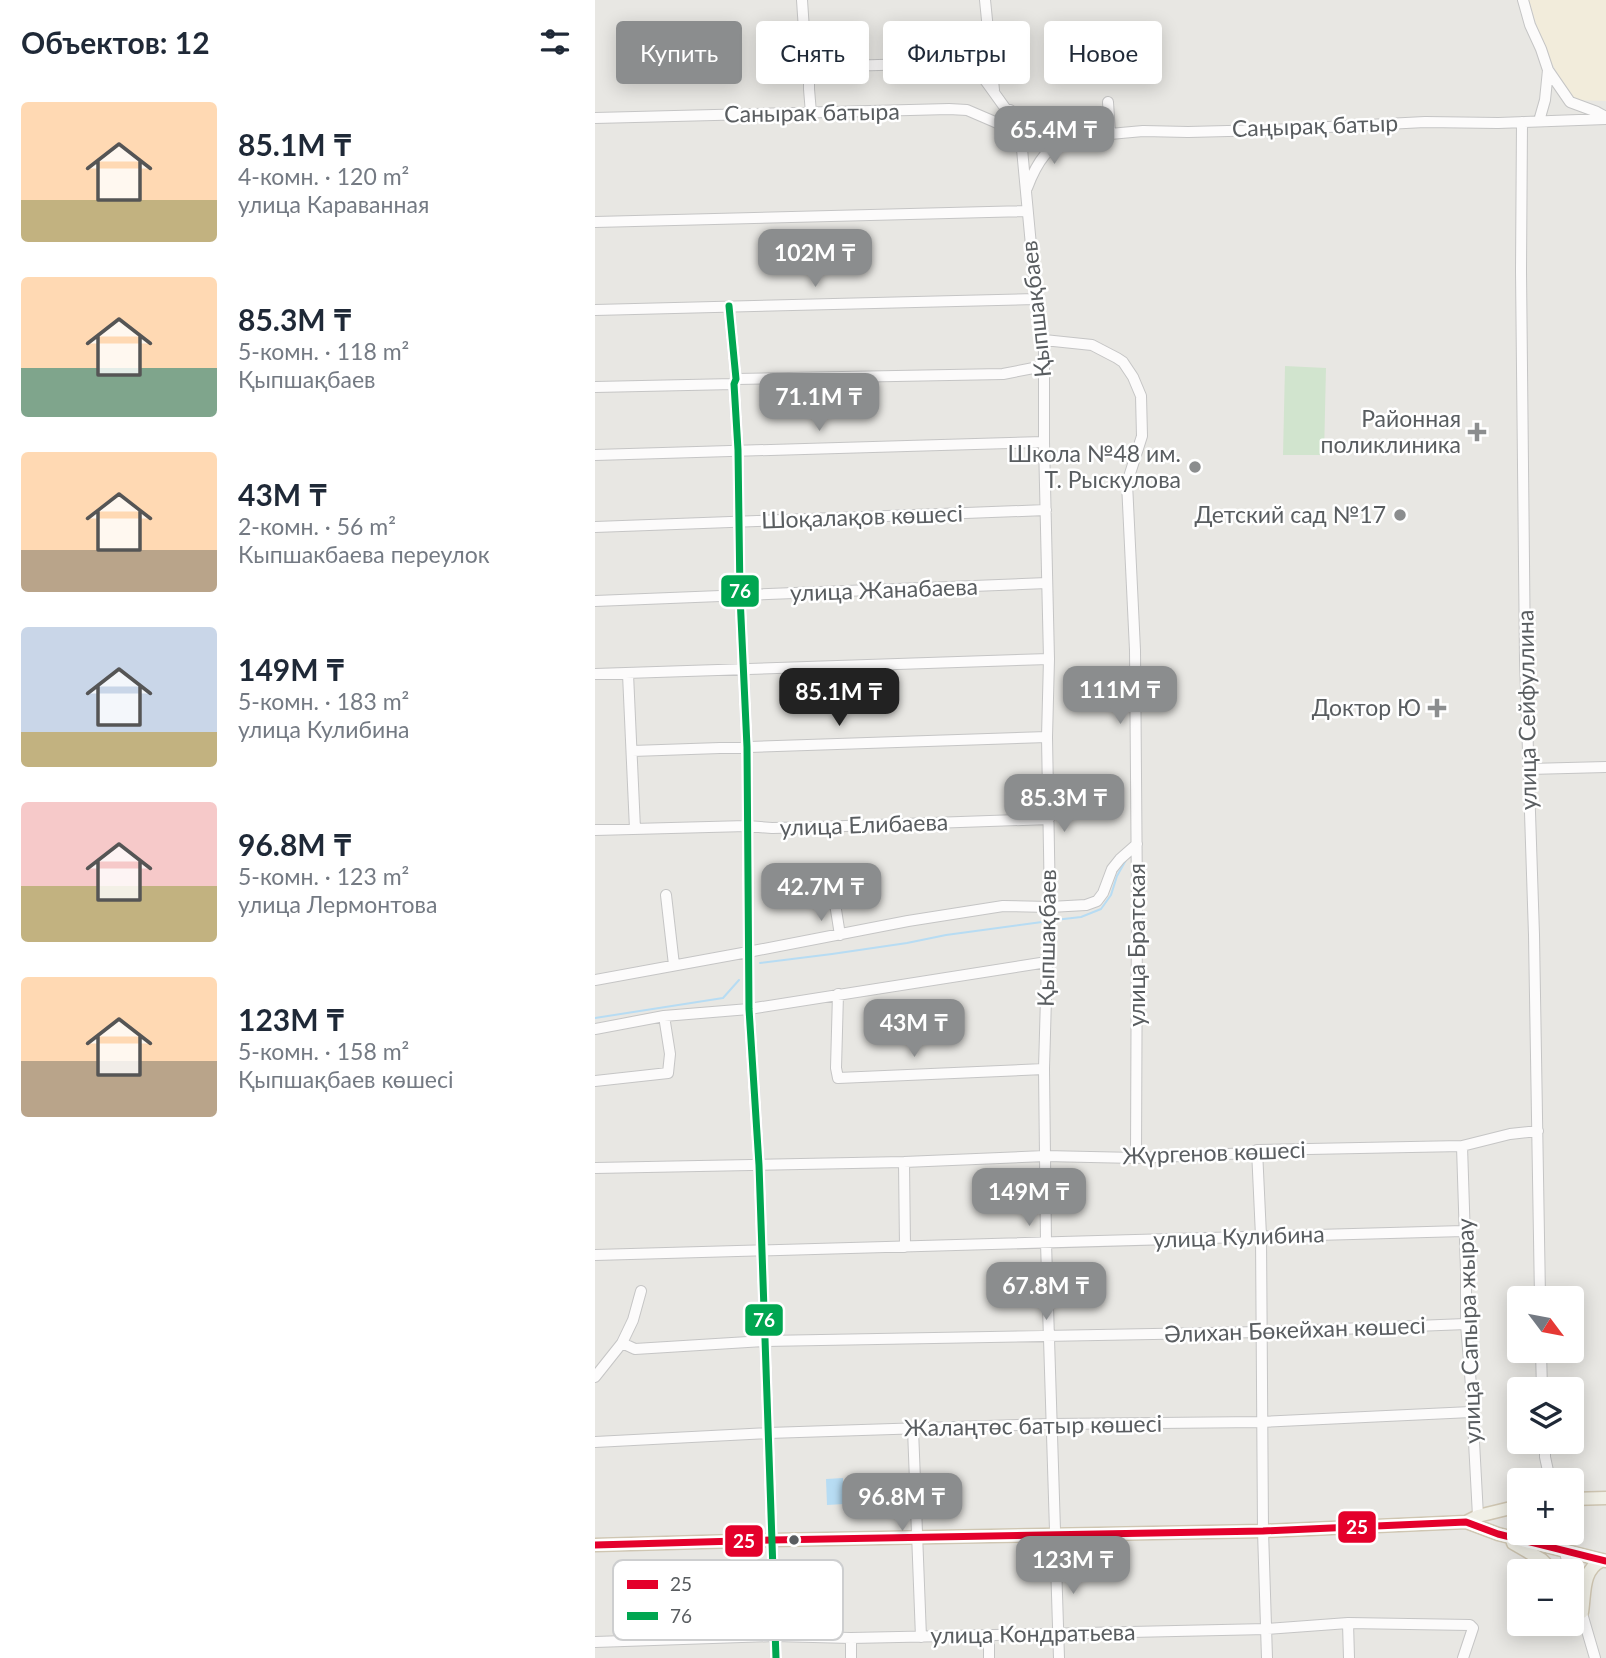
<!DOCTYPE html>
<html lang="ru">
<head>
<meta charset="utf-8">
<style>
  :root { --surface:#fff; --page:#f2f2f3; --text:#1f2937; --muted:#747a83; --accent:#8b8d8e }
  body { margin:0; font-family:Lato,sans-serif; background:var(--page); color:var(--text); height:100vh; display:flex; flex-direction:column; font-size:26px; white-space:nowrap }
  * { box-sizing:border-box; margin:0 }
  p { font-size:23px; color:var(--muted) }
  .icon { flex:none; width:38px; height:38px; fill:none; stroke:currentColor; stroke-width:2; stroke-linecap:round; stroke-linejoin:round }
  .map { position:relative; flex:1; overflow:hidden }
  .details { display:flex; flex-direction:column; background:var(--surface); width:595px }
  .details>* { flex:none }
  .top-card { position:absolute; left:21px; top:21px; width:665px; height:63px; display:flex; gap:14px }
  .needle { width:46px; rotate:122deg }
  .controls { position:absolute; left:912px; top:1286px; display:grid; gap:14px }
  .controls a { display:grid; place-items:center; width:77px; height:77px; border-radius:7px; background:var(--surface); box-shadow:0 4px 18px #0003; font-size:35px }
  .price { position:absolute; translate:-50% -60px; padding:0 16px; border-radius:14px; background:var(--accent); color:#fff; font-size:23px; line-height:46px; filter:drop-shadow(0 2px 4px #0008) }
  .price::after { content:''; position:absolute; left:50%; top:42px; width:21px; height:16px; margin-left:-10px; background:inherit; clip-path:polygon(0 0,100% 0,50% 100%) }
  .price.current { background:#222; color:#fff }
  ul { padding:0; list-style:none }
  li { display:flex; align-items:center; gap:21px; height:175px; padding:0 21px }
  li span { display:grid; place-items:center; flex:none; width:196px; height:140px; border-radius:7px; color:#555 }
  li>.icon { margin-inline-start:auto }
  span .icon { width:84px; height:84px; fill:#fffc; stroke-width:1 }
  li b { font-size:30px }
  h2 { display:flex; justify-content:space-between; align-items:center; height:84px; padding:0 21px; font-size:30px }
  .pill { padding:0 24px; border-radius:7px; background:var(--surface); box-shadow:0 4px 18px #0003; font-size:24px; line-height:63px }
  .pill.current { background:var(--accent); color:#fff }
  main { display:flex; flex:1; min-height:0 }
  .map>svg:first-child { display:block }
  .commercial { fill:#f2ecdb }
  .green { fill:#d1e4ce }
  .water { fill:#b7dcf3 }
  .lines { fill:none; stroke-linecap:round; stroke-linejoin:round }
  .stream { stroke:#b7dcf3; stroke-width:2 }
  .minor-casing { stroke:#c5c5c5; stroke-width:12 }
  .major-casing { stroke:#cfc6b2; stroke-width:15 }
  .minor { stroke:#fcfbfb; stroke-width:10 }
  .major { stroke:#f0efe6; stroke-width:12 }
  .bus-1-casing { stroke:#fff; stroke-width:12 }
  .bus-2-casing { stroke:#fff; stroke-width:12 }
  .bus-1 { stroke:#e4002b; stroke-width:7 }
  .bus-2 { stroke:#00a651; stroke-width:7 }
  .poi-dot { fill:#8b8d8e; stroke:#fff; stroke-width:2.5 }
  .bus-dot { fill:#595d60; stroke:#fff; stroke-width:2.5 }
  .labels { text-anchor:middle; stroke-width:5; stroke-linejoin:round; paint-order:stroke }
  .street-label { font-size:23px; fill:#595d60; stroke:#fff }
  .poi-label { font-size:23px; fill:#595d60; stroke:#fff; text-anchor:end }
  .key { fill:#fff; stroke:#cdcecf; stroke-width:2 }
  .key-label { font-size:19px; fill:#595d60 }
  .line-badge { stroke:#fff; stroke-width:2.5 }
  .badge-label { font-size:19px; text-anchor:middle; font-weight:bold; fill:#fff }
</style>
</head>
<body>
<main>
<section class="details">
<h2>Объектов: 12<svg class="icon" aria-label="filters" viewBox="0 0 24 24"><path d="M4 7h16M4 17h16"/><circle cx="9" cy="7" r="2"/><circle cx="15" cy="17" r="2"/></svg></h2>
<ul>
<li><span style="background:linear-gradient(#ffd9b3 70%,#c2b280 0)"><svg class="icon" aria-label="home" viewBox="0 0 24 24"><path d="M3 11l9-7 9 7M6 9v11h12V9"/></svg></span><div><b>85.1M ₸</b><p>4-комн. · 120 m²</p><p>улица Караванная</p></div></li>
<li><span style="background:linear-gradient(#ffd9b3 65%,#7fa58c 0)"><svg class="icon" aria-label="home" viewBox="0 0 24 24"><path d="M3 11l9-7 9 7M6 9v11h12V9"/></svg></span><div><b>85.3M ₸</b><p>5-комн. · 118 m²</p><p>Қыпшақбаев</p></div></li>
<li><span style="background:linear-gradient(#ffd9b3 70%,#b9a48a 0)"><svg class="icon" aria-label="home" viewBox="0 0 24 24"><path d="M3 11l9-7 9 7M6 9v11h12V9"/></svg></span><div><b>43M ₸</b><p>2-комн. · 56 m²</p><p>Кыпшакбаева переулок</p></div></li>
<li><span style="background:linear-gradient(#c9d6e8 75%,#c2b280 0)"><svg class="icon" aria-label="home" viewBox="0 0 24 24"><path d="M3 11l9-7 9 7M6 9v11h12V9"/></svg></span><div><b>149M ₸</b><p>5-комн. · 183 m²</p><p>улица Кулибина</p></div></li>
<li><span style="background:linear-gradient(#f6c9c9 60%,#c2b280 0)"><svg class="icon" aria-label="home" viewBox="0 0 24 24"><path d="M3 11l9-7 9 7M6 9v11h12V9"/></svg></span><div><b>96.8M ₸</b><p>5-комн. · 123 m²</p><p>улица Лермонтова</p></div></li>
<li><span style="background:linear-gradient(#ffd9b3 60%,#b9a48a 0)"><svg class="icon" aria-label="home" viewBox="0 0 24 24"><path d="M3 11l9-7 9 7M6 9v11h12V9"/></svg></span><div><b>123M ₸</b><p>5-комн. · 158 m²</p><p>Қыпшақбаев көшесі</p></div></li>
</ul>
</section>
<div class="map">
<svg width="1011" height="1658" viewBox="0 0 1011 1658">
  <rect width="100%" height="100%" fill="#e8e7e3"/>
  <!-- commercial -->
  <path class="commercial" d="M 934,0 L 1011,0 L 1011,101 L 976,100 L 947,44 Z"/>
  <!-- green -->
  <path class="green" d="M 690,366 L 731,368 L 729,455 L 688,455 Z"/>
  <!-- water -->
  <path class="water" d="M 248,1478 L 249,1504 L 232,1505 L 231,1479 Z"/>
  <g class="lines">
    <!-- stream -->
    <path class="stream" d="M 460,920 L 486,917 L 506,909 L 516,895 L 522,876 L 531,860
      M 165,963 L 237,954 L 312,943 L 351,935 L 447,922
      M 0,1018 L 128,998 L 144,980"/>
    <defs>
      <path id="minor" d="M 207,0 L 210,45 L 214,67 L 214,89 L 216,113
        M 390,0 L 399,90
        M 928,0 L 935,25 L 946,49 L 953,70 L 950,100 L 944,121
        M 214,67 L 318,64 L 361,66 L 378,72 L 390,80 L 428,133
        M 953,70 L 975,102 L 1002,112 L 1011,117
        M 513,102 L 515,134
        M 415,110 L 424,117 L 461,132
        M 0,118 L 354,109 L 372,110 L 428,134 L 462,132 L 515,134 L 548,131 L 593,132 L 673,130 L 830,122 L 903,123 L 1011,119
        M 927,122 L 926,271 L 930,660 L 939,935 L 945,1298
        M 428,134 L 427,149 L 441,299 L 449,340 L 449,442 L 454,659 L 452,737 L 455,907 L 452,962 L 449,1069 L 451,1243 L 464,1658
        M 432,188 C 443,159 453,147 479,133
        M 0,222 L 432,211
        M 134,306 L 141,379 L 139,384 L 143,450 L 145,596 L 152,747 L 154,1009 L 164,1165 L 181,1658
        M 0,310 L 441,299
        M 449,340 L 497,345 L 522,358 L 528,362 L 538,377 L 546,396 L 547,436 L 532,483 L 540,650 L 542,901 L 541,1158
        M 141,379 L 408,374 L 449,366
        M 0,387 L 139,384
        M 0,455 L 449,442
        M 0,527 L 451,510
        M 0,601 L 452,583
        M 0,674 L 454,659
        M 33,674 L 40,829
        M 37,751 L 452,737
        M 934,769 L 1011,767
        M 0,830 L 152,826 L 177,828 L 222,827 L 454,819
        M 238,891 L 245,935
        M 71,895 L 79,965
        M 0,980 L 153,952 L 313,921 L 408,906 L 455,907 L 491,905 L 502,901 L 508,893 L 517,869 L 525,859 L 542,844
        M 243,994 L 241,1068 L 243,1078 L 449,1069
        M 0,1029 L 69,1016 L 154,1009 L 452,962
        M 0,1081 L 73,1073 L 75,1054 L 69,1016
        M 867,1146 L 871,1271 L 871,1324 L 876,1386 L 883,1516
        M 662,1150 L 666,1236 L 668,1531 L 672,1658
        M 309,1162 L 310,1247
        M 0,1168 L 309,1162 L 450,1156 L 541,1158 L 655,1153 L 662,1150 L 867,1146 L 915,1134 L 943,1131
        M 0,1255 L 869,1231
        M 27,1343 L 40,1349 L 170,1341 L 667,1332 L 871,1324
        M 946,1351 L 947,1390
        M 0,1377 L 27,1343 L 38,1320 L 46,1291
        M 318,1429 L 326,1637
        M 0,1442 L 173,1433 L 456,1424 L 667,1422 L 876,1412
        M 950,1442 L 950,1457 L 955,1480
        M 965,1533 L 975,1572
        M 976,1576 L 1000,1658
        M 753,1623 L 754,1658
        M 394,1635 L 394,1658
        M 0,1642 L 180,1636 L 256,1638 L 672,1629 L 753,1623 L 875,1625 L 878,1628 L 868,1658
        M 256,1658 L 256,1638"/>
      <path id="major" d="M 976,1499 L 1011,1498
        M 871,1522 L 883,1516 L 924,1506
        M 918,1543 L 947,1560 L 959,1572
        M 0,1545 L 177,1540 L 668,1531 L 871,1522 L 903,1534 L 1011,1561
        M 987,1612 C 990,1594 987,1570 1006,1561"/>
    </defs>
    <!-- minor casing -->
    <use href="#minor" class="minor-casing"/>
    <!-- major casing -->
    <use href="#major" class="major-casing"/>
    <!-- minor -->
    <use href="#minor" class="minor"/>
    <!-- major -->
    <use href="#major" class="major"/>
    <defs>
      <path id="bus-1" d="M 0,1545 L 177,1540 L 668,1531 L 871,1522 L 903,1534 L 1011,1561"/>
      <path id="bus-2" d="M 134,306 L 141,379 L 139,384 L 143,450 L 145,596 L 152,747 L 154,1009 L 164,1165 L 181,1658"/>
    </defs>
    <!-- bus-1 casing -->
    <use href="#bus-1" class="bus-1-casing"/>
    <!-- bus-2 casing -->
    <use href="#bus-2" class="bus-2-casing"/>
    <!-- bus-1 -->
    <use href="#bus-1" class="bus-1"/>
    <!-- bus-2 -->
    <use href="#bus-2" class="bus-2"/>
  </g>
  <!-- markers -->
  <g class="poi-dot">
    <path d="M878.5 421.5h7v7h7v7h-7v7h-7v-7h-7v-7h7z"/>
    <circle cx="600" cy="467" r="7"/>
    <circle cx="805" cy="515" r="7"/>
    <path d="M838.5 697.5h7v7h7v7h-7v7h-7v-7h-7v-7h7z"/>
  </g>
  <circle class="bus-dot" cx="199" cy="1540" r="6"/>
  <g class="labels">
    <!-- street labels -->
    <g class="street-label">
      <text transform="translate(217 113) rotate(-1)" y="8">Санырак батыра</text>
      <text transform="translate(720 126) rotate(-2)" y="8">Саңырақ батыр</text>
      <text transform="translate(441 309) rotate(-96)" y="8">Қыпшақбаев</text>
      <text transform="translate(267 517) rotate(-2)" y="8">Шоқалақов көшесі</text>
      <text transform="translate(289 590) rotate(-2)" y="8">улица Жанабаева</text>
      <text transform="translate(932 710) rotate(-91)" y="8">улица Сейфуллина</text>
      <text transform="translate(269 825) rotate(-2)" y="8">улица Елибаева</text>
      <text transform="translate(452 938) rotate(-89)" y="8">Қыпшақбаев</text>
      <text transform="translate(542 945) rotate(-90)" y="8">улица Братская</text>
      <text transform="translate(619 1153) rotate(-2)" y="8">Жүргенов көшесі</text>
      <text transform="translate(644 1237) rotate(-2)" y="8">улица Кулибина</text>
      <text transform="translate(700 1330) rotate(-2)" y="8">Әлихан Бөкейхан көшесі</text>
      <text transform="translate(874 1331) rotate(-92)" y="8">улица Сапыра жырау</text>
      <text transform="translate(438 1426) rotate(-1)" y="8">Жалаңтөс батыр көшесі</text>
      <text transform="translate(438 1634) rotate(-1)" y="8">улица Кондратьева</text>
    </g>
    <!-- poi labels -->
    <g class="poi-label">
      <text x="866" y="427">Районная<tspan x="866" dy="26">поликлиника</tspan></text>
      <text x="586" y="462">Школа №48 им.<tspan x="586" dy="26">Т. Рыскулова</tspan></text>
      <text x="791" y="523">Детский сад №17</text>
      <text x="826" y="716">Доктор Ю</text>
    </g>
  </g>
  <!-- legend -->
  <rect x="18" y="1560" width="230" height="80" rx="10" class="key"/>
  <rect x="32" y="1580" width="31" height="9" fill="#e4002b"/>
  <rect x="32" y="1612" width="31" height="8" fill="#00a651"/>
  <g class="key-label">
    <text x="75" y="1591">25</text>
    <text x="75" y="1623">76</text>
  </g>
  <g class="line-badge">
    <rect x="125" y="574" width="40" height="34" rx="7" fill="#00a651"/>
    <rect x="149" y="1303" width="40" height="34" rx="7" fill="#00a651"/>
    <rect x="742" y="1510" width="40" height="34" rx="7" fill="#e4002b"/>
    <rect x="129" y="1524" width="40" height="34" rx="7" fill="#e4002b"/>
  </g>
  <g class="badge-label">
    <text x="145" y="598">76</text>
    <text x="169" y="1327">76</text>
    <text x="762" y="1534">25</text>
    <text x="149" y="1548">25</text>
  </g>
</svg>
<div class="controls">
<a><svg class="needle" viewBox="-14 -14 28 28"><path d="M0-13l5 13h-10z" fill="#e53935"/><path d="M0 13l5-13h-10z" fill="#747a83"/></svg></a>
<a><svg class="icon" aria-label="layers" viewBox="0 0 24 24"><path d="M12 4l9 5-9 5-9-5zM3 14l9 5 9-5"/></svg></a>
<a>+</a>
<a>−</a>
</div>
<b class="price" style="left:459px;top:166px">65.4M ₸</b>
<b class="price" style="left:220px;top:289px">102M ₸</b>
<b class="price" style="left:224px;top:433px">71.1M ₸</b>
<b class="price" style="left:525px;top:726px">111M ₸</b>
<b class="price current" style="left:244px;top:728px">85.1M ₸</b>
<b class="price" style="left:469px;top:834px">85.3M ₸</b>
<b class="price" style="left:226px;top:923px">42.7M ₸</b>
<b class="price" style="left:319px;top:1059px">43M ₸</b>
<b class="price" style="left:434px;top:1228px">149M ₸</b>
<b class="price" style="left:451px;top:1322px">67.8M ₸</b>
<b class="price" style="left:307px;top:1533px">96.8M ₸</b>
<b class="price" style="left:478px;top:1596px">123M ₸</b>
<div class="top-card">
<a class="pill current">Купить</a>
<a class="pill">Снять</a>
<a class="pill">Фильтры</a>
<a class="pill">Новое</a>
</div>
</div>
</main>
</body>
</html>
